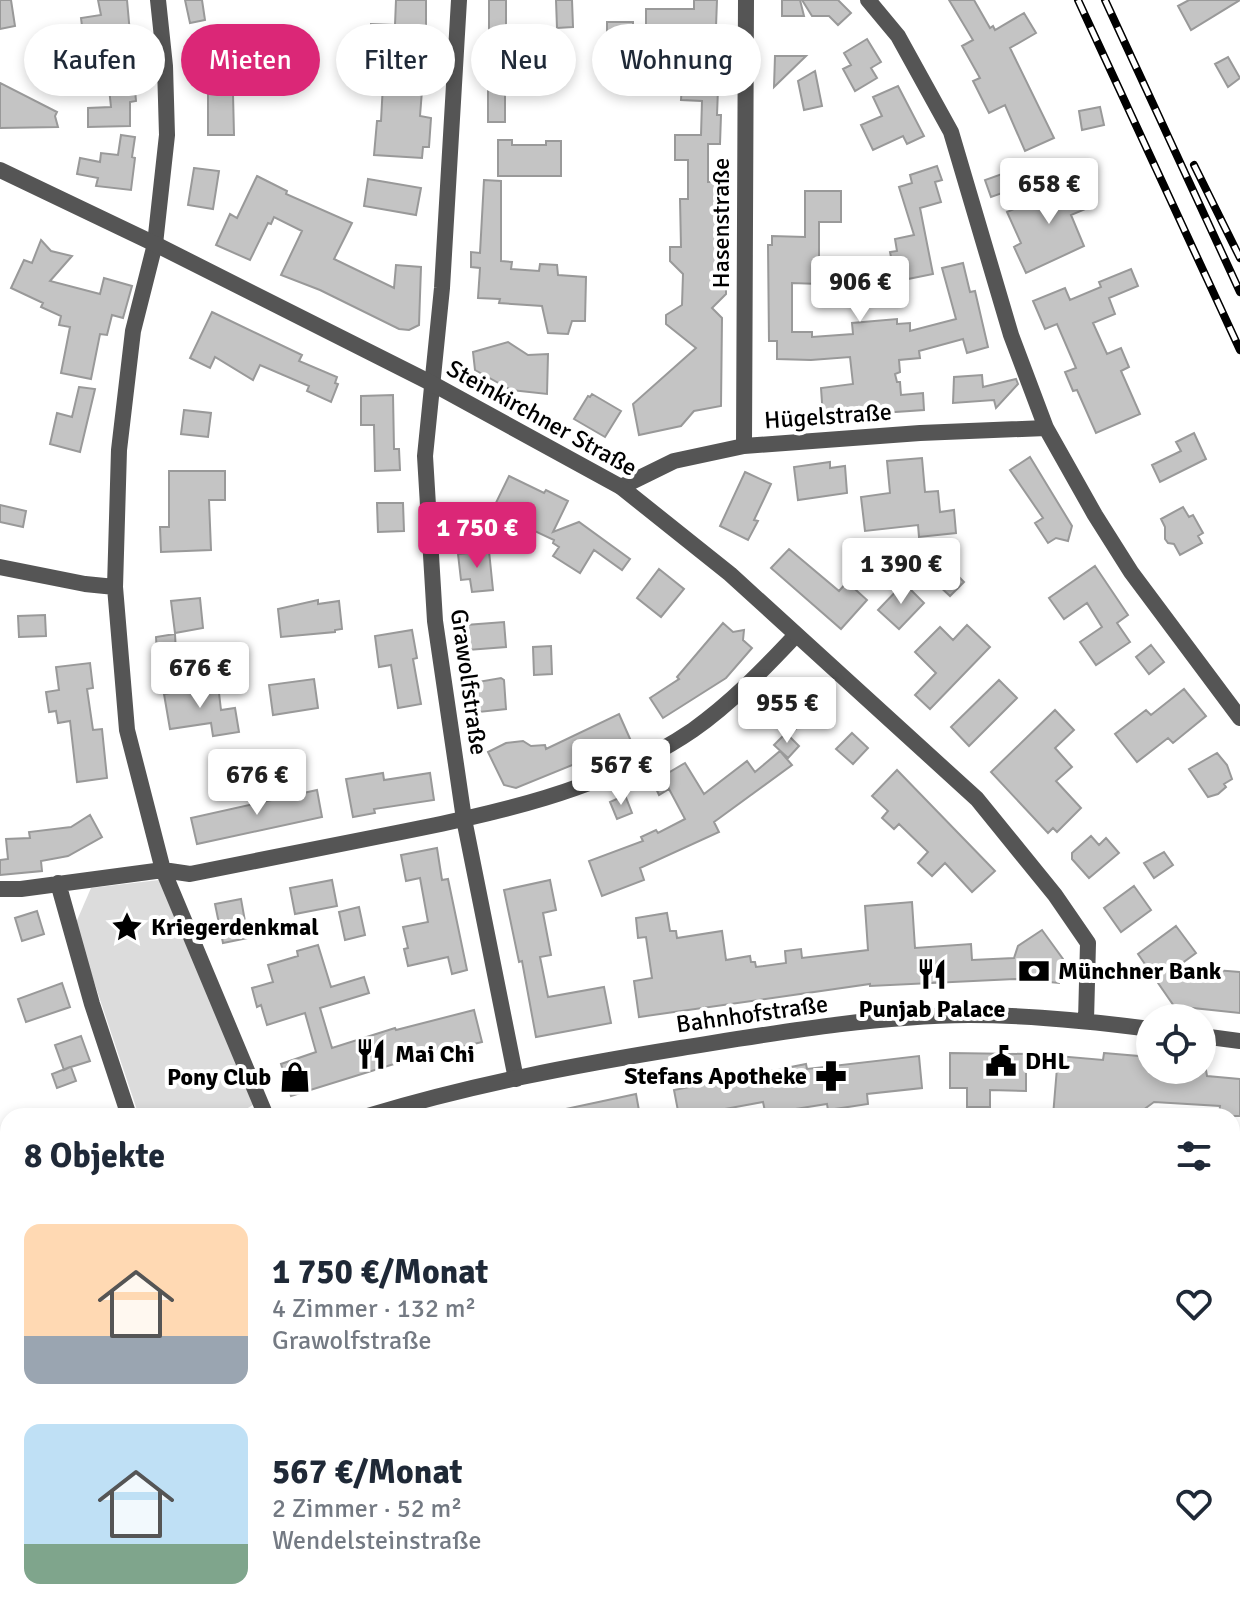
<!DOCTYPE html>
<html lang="de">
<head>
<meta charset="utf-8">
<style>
  :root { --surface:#fff; --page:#f6f6f7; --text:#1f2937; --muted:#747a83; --accent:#db2777 }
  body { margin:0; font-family:Signika,sans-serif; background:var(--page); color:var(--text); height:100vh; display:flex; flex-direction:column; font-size:30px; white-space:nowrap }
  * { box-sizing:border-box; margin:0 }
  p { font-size:26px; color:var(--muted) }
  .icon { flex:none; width:44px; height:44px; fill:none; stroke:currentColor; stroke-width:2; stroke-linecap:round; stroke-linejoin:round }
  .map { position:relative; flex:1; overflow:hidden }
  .panel { position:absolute; left:0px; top:1108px; width:1240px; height:512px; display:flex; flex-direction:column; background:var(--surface); border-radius:24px 24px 0 0; box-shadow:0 4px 12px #0003 }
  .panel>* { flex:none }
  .banner { position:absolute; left:24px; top:24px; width:800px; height:72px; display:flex; gap:16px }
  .fabs { position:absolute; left:1136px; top:1004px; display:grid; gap:16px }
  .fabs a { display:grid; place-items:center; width:80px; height:80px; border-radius:50%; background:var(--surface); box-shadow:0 4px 12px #0003; font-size:40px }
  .price { position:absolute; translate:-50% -68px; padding:0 18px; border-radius:8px; background:#fff; color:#222; font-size:26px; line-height:52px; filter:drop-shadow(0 2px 4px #0008) }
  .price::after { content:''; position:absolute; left:50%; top:48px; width:24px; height:18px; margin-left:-12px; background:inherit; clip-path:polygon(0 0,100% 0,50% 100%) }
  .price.current { background:var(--accent); color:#fff }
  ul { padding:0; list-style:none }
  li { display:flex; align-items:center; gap:24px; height:200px; padding:0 24px }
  li span { display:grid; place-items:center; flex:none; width:224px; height:160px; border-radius:16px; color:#555 }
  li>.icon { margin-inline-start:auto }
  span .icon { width:96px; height:96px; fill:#fffc; stroke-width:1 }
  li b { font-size:34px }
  h2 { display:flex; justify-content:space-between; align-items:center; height:96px; padding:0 24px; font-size:34px }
  .pill { padding:0 28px; border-radius:36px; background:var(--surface); box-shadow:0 4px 12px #0003; font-size:28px; line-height:72px }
  .pill.current { background:var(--accent); color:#fff }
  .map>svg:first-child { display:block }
  .green { fill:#dcdcdc }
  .water { fill:#a3a3a3 }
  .building { fill:#c4c4c4; stroke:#999; stroke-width:2 }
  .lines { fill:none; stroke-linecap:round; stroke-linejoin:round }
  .minor { stroke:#555; stroke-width:16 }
  .tertiary { stroke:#555; stroke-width:16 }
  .rail-casing { stroke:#000; stroke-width:8 }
  .rail { stroke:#fff; stroke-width:5; stroke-dasharray:15; stroke-linecap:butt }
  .labels { text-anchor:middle; stroke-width:8; stroke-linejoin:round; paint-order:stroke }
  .street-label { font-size:24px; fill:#000; stroke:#fff }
  .poi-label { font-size:24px; font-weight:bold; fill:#000; stroke:#fff; text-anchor:start }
</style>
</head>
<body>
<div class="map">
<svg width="1240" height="1620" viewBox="0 0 1240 1620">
  <rect width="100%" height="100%" fill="#fff"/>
  <!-- green -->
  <path class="green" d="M 159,880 L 256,1103 L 235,1116 L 139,1116 L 75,925 L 91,888 Z"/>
  <!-- water -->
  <path class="water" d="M 809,412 L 811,426 L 775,429 L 773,415 Z"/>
  <!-- building -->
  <path class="building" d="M 0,0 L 11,0 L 15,26 L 0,29 Z
    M 98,0 L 127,0 L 136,101 L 130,102 L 130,126 L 88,127 L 88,108 L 111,107 L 103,31 L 83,34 L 81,18 L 101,15 Z
    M 185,0 L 202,0 L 205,20 L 190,23 Z
    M 396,0 L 426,0 L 426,40 L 420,116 L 431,118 L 429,147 L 423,147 L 422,158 L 374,155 L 377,121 L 381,121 L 383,84 L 390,84 L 390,55 L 388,55 L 389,40 L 371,39 L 371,24 L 395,25 Z
    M 489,0 L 506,0 L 506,31 L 489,30 Z
    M 556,0 L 572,0 L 573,27 L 557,28 Z
    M 694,0 L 717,0 L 716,27 L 694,27 L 695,32 L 646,32 L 646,9 L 694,9 Z
    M 782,0 L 800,0 L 804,16 L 782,16 Z
    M 802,0 L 838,0 L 851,13 L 838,25 L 829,16 L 812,16 Z
    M 949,0 L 974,0 L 990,28 L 993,26 L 995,30 L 1024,13 L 1036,33 L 1010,48 L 1054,138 L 1025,151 L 1005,105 L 989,113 L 973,81 L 980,78 L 962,46 L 973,40 Z
    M 1189,0 L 1240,0 L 1191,30 L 1178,6 Z
    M 607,22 L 633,22 L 633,38 L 607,38 Z
    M 259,26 L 262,55 L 211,61 L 207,32 Z
    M 867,39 L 881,62 L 871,68 L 877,78 L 855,91 L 843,69 L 851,65 L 844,53 Z
    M 502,48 L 516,48 L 516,53 L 550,53 L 550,49 L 564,49 L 564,84 L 501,83 Z
    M 689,54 L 715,55 L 714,89 L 718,89 L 717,115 L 721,115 L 720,144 L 708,144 L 708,182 L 719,182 L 719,246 L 726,246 L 726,294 L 712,308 L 722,318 L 721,406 L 694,411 L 681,426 L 639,435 L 633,404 L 696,348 L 666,324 L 666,315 L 682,305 L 683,274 L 670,261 L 670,247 L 681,247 L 680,199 L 688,199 L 688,160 L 675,160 L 675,135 L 701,135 L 702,101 L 681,100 L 682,83 L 667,83 L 668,68 L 688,69 Z
    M 775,56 L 806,56 L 774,87 Z
    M 1228,57 L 1240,78 L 1228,87 L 1215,64 Z
    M 815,71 L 822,106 L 804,110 L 798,81 Z
    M 0,83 L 57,112 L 55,116 L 58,127 L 0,128 Z
    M 898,86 L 924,136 L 907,144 L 903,136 L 873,150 L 861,125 L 882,116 L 873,97 Z
    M 488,88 L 505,88 L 505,122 L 488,122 Z
    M 208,94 L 233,94 L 234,135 L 208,135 Z
    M 1100,107 L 1104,125 L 1082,130 L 1079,111 Z
    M 121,135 L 135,137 L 132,157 L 135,158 L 131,190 L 96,186 L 98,178 L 77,174 L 80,158 L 100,162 L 101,153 L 118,155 Z
    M 498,140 L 512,140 L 512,145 L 546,145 L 546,141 L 561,141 L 561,176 L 498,176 Z
    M 937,166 L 942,180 L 935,182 L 941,202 L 920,208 L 933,274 L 903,280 L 900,265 L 893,267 L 890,252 L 897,251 L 895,239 L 914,235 L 899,187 L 912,183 L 910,175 Z
    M 194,168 L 219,171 L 213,209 L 188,205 Z
    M 1002,174 L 1008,191 L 991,197 L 985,180 Z
    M 257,176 L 287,191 L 286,194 L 352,223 L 334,259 L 394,288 L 396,265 L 421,267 L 419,325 L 409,330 L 399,329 L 320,290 L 281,275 L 302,231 L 274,217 L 271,224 L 268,223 L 250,260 L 216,245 L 230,214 L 237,218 Z
    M 368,179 L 421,188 L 416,215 L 364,206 Z
    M 484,180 L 501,181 L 501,261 L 512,262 L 511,269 L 539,271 L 540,264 L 557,265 L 558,275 L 586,277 L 585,321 L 572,321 L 568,334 L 548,333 L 542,306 L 499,303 L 500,299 L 478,298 L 480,268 L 471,267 L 471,252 L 480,253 Z
    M 1078,180 L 1090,207 L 1071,215 L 1084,246 L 1026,273 L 1014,247 L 1021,243 L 1007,212 Z
    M 805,191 L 841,191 L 841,222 L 819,222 L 819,284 L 792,283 L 792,332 L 812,332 L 812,337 L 853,334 L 852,323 L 897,319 L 897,324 L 910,323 L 910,331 L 956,319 L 942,268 L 963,263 L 970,292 L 975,291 L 988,347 L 967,353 L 963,339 L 919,351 L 920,358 L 899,360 L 900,372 L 895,374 L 897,382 L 900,382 L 901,395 L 923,393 L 924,410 L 823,417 L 821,388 L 853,384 L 850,357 L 811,360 L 777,359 L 777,341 L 769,341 L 768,245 L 772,245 L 772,236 L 805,237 Z
    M 41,240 L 51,251 L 72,256 L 50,281 L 100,294 L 104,278 L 132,286 L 123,318 L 112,315 L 107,335 L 100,334 L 91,379 L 61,373 L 70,327 L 59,325 L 61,316 L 41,307 L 43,303 L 11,288 L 24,260 L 32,263 Z
    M 1131,269 L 1138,286 L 1109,298 L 1115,314 L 1093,323 L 1107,354 L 1121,348 L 1129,367 L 1121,371 L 1140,414 L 1096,433 L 1077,390 L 1073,391 L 1065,372 L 1076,368 L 1057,324 L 1045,329 L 1033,301 L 1065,288 L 1070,300 L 1101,287 L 1099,282 Z
    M 212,312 L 302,355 L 299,361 L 337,377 L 335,383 L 338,384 L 331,402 L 307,391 L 309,386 L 260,365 L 253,380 L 215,357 L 210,368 L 190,358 Z
    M 508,342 L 528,355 L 548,354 L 547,394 L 511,390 L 475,370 L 473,352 Z
    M 982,375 L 983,387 L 1016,379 L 1018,384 L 996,408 L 994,400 L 953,403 L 954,377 Z
    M 79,387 L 95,389 L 80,452 L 50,444 L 57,413 L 72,417 Z
    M 592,394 L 621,411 L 605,437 L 574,419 L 588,396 L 590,397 Z
    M 393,395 L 394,449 L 399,449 L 400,470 L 375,471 L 374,425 L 361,425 L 361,396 Z
    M 184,410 L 211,413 L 208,437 L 181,434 Z
    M 1194,433 L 1206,459 L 1160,482 L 1152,465 L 1181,451 L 1176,442 Z
    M 1030,457 L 1072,526 L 1068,541 L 1056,538 L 1048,543 L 1035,523 L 1043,518 L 1010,470 Z
    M 922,458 L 925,492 L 938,491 L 940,512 L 954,510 L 956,533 L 919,537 L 918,525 L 865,531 L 861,497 L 890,493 L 887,461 Z
    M 830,462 L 830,468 L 845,466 L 847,493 L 798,500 L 794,467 Z
    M 169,471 L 225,471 L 225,500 L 209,500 L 211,550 L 161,552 L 160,527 L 169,527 Z
    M 745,472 L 771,484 L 754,520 L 758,521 L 748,540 L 720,526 Z
    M 509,476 L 544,493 L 546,490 L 568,501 L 553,532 L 579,522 L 630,559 L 622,570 L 594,550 L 580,573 L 553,556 L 559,547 L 553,543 L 554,540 L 492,511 Z
    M 377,503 L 403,503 L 404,531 L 378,532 Z
    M 0,505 L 26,511 L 23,527 L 0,522 Z
    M 1183,507 L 1189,517 L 1193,515 L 1203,533 L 1198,536 L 1202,543 L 1180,555 L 1174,544 L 1168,543 L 1165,539 L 1165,527 L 1161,519 Z
    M 789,549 L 839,591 L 847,582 L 867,600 L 841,629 L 771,568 Z
    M 489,551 L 493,590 L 472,592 L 470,579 L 461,580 L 458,554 Z
    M 1095,566 L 1128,615 L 1117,623 L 1130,642 L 1096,665 L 1080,642 L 1102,627 L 1087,603 L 1064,619 L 1049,598 Z
    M 950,568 L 964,582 L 950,596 L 936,583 Z
    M 659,569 L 684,589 L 661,617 L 637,598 Z
    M 904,583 L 924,603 L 899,629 L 878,610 Z
    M 200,598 L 203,628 L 175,633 L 171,601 Z
    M 318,600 L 318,604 L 339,601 L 342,629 L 335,630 L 335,632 L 281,637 L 278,609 Z
    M 45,615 L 46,636 L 19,637 L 18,616 Z
    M 504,622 L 506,647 L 468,650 L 466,625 Z
    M 723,623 L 733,632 L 744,630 L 743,640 L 752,648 L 726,678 L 663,718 L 650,698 L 679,679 L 677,677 Z
    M 967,625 L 990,647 L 930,709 L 915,695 L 936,673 L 915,652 L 940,627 L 953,640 Z
    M 412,630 L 417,658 L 413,659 L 421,704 L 398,708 L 391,665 L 379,667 L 375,636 Z
    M 175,634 L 176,652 L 157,654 L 156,637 Z
    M 1151,645 L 1164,662 L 1149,674 L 1136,657 Z
    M 551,646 L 552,674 L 534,675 L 533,647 Z
    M 90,663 L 93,688 L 87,689 L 93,730 L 102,729 L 107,778 L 77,782 L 70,721 L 58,723 L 56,711 L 49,712 L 46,692 L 59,690 L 56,667 Z
    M 501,678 L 504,680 L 506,709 L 479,712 L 479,706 L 474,707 L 472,683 Z
    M 314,679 L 318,708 L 273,715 L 269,685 Z
    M 999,680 L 1017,698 L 969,746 L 951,727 Z
    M 212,681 L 214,693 L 219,693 L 221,710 L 235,708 L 239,732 L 213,736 L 211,723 L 170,729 L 164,694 L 195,689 L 194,684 Z
    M 1184,689 L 1206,716 L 1173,743 L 1168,738 L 1137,762 L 1115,734 L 1146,710 L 1151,715 Z
    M 792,690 L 814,712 L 789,735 L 768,713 Z
    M 1055,710 L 1074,730 L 1055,748 L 1072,767 L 1056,781 L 1081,808 L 1057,832 L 1053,828 L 1048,833 L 991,772 Z
    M 619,714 L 631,741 L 516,788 L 504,785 L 488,752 L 506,743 L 523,741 L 531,746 L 545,745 L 546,749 Z
    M 786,733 L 799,746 L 788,758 L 774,745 Z
    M 852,733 L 868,748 L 853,764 L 836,749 Z
    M 780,751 L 792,765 L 714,822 L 719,832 L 640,868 L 644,880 L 602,896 L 589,861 L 643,841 L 641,837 L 656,830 L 658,833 L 685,819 L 669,789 L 659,795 L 653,782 L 685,763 L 704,794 L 747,761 L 755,772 Z
    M 1217,753 L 1227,765 L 1232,779 L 1224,784 L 1226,787 L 1218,794 L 1208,797 L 1189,769 Z
    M 897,770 L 995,871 L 972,892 L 945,863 L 932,876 L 918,863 L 928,852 L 899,824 L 894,829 L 882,818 L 888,811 L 872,796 Z
    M 383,773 L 384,780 L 430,773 L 434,800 L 374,809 L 375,813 L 353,817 L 346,779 Z
    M 317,790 L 322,817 L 197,844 L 191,818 Z
    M 625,795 L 632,813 L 617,819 L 610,802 Z
    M 90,815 L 102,837 L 68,856 L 41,861 L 42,871 L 0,875 L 0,860 L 8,859 L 6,839 L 30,838 L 29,832 L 71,827 Z
    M 1091,836 L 1099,845 L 1106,838 L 1119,853 L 1089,878 L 1072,859 L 1072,853 Z
    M 437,848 L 442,880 L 448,879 L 467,970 L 452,974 L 448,957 L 408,966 L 404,949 L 408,948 L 403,927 L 428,922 L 420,878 L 406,881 L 401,855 Z
    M 1164,852 L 1173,865 L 1154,878 L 1144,863 Z
    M 332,880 L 337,906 L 295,914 L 290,888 Z
    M 550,880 L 556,910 L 543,913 L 551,955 L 540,957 L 548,997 L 604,987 L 611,1023 L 536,1037 L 522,961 L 519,962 L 504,890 Z
    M 1134,886 L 1151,910 L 1121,932 L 1104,908 Z
    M 241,899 L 248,938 L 223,943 L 215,904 Z
    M 912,902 L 915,948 L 971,944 L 972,960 L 1014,958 L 1018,946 L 1042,930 L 1063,959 L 1059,983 L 1015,979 L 870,986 L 870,984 L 639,1017 L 634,981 L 652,978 L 646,937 L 638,938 L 636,918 L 667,913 L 670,931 L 676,931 L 677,938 L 722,931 L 726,960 L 750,956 L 751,962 L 755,962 L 756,967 L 786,963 L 785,951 L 801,949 L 802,958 L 868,950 L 865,906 Z
    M 359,907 L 365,935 L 345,940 L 339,912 Z
    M 37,911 L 44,934 L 22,941 L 15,918 Z
    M 1176,926 L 1196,953 L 1177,967 L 1240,972 L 1240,1013 L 1174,1006 L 1138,954 Z
    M 318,945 L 331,987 L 364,977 L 369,993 L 320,1008 L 332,1048 L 395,1028 L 396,1030 L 474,1010 L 482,1042 L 394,1064 L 291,1096 L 281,1064 L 316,1052 L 305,1013 L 267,1025 L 261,1005 L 257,1007 L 252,988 L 273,982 L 268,965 L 298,956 L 297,951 Z
    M 62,983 L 70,1007 L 26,1022 L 18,999 Z
    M 81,1036 L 90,1061 L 71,1067 L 76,1081 L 57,1088 L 52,1074 L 70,1067 L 64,1070 L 55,1045 Z
    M 950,1053 L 1026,1054 L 1026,1091 L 990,1090 L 990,1107 L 967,1107 L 967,1088 L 950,1088 Z
    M 1104,1053 L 1150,1057 L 1150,1070 L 1206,1070 L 1207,1076 L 1240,1079 L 1240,1116 L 1219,1116 L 1220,1106 L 1154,1102 L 1135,1116 L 1053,1116 L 1058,1056 L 1103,1060 Z
    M 919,1056 L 922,1088 L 867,1094 L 868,1104 L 828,1110 L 827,1104 L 795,1109 L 796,1116 L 766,1116 L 763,1102 L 714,1111 L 715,1116 L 679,1116 L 674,1090 L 806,1064 L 807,1069 Z
    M 636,1094 L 640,1116 L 562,1116 L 561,1110 Z"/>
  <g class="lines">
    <!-- minor -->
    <path class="minor" d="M 158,0 L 165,66 L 167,135 L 155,244 L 133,331 L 119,450 L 115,587 L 127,730 L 163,870 L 266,1116
      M 459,0 L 442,288 L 425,456 L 435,621 L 464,819 L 516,1079
      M 868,0 L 898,36 L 951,132 L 1011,335 L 1046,428 L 1095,515 L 1131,572 L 1240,718
      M 744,446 L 746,0
      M 621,487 L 674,461 L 744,446 L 920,433 L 1046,428
      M 0,567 L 85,584 L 115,587
      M 58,883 L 92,1004 L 129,1116
      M 0,889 L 21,889 L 163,870 L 190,874 C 255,861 320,848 386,835 C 492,814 602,792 693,730 C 731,703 763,670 795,636
      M 1232,1470 L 1240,1453
      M 1232,1474 L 1240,1484
      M 0,1553 L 8,1551
      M 26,1612 L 27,1620
      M 465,1612 L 467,1620
      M 721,1612 L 725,1620
      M 972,1620 L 991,1612"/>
    <!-- tertiary -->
    <path class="tertiary" d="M 0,170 L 155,244 L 433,384 L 621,487 L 730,574 L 977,799 L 1055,895 L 1088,943 L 1086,1021
      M 1202,1036 L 1240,1041
      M 368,1116 C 470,1085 575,1065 681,1048 C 776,1033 872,1016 969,1015 C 1030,1015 1090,1021 1150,1029
      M 0,1242 L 8,1239"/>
    <defs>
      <path id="rail" d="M 1078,0 L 1240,350
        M 1105,0 L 1240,292
        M 1194,165 L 1240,258"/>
    </defs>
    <!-- rail casing -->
    <use href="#rail" class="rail-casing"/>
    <!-- rail -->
    <use href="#rail" class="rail"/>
  </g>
  <!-- icons -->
  <defs>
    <symbol id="sight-bare" viewBox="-9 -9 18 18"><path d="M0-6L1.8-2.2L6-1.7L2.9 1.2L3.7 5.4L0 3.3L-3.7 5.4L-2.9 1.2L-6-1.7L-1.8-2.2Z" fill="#000" stroke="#fff" stroke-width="2.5" paint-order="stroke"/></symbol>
    <symbol id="bank-bare" viewBox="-9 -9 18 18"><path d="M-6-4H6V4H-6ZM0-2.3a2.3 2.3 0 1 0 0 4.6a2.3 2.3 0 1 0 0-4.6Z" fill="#000" stroke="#fff" stroke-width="2.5" paint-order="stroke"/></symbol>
    <symbol id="restaurant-bare" viewBox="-9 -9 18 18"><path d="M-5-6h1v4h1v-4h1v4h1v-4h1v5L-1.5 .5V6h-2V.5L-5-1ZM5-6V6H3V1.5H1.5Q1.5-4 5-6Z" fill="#000" stroke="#fff" stroke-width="2.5" paint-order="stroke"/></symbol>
    <symbol id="civic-bare" viewBox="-9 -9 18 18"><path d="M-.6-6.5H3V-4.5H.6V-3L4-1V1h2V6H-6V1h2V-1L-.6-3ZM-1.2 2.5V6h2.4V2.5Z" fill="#000" stroke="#fff" stroke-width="2.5" paint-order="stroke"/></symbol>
    <symbol id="pharmacy-bare" viewBox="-9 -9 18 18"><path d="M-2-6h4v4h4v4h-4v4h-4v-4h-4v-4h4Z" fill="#000" stroke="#fff" stroke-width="2.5" paint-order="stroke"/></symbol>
    <symbol id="shop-bare" viewBox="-9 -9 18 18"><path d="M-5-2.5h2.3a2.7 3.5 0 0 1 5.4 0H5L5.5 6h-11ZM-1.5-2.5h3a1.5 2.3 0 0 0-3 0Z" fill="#000" stroke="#fff" stroke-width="2.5" paint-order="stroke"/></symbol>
  </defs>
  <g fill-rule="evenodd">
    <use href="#sight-bare" x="105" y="905" width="44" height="44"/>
    <use href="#bank-bare" x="1012" y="949" width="44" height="44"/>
    <use href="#restaurant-bare" x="910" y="952" width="44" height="44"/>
    <use href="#restaurant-bare" x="349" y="1032" width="44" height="44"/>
    <use href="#civic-bare" x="979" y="1039" width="44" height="44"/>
    <use href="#pharmacy-bare" x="809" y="1054" width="44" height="44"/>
    <use href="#shop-bare" x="273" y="1055" width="44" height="44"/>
  </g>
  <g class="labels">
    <!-- street labels -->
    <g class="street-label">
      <text transform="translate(721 223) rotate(-90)" y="8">Hasenstraße</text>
      <text transform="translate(828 416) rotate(-4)" y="8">Hügelstraße</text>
      <text transform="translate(542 418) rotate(29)" y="8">Steinkirchner Straße</text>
      <text transform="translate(469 682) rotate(82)" y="8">Grawolfstraße</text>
      <text transform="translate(752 1014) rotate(-8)" y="8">Bahnhofstraße</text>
    </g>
    <!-- poi labels -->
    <g class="poi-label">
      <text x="151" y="935">Kriegerdenkmal</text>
      <text x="1058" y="979">Münchner Bank</text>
      <text x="932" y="1017" text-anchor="middle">Punjab Palace</text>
      <text x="395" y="1062">Mai Chi</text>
      <text x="1025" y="1069">DHL</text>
      <text x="807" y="1084" text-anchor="end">Stefans Apotheke</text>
      <text x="271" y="1085" text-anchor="end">Pony Club</text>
    </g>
  </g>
</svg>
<div class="fabs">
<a><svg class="icon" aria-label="locate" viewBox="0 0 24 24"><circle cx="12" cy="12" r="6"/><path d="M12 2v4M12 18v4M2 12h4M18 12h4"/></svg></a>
</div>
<b class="price" style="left:1049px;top:226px">658 €</b>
<b class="price" style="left:860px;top:324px">906 €</b>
<b class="price current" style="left:477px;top:570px">1 750 €</b>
<b class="price" style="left:901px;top:606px">1 390 €</b>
<b class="price" style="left:200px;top:710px">676 €</b>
<b class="price" style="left:787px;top:745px">955 €</b>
<b class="price" style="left:621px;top:807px">567 €</b>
<b class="price" style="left:257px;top:817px">676 €</b>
<div class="banner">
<a class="pill">Kaufen</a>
<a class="pill current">Mieten</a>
<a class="pill">Filter</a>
<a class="pill">Neu</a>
<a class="pill">Wohnung</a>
</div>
<section class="panel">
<h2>8 Objekte<svg class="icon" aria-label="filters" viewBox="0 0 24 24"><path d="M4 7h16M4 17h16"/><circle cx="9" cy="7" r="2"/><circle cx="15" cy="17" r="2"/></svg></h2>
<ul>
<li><span style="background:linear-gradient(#ffd9b3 70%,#9aa5b1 0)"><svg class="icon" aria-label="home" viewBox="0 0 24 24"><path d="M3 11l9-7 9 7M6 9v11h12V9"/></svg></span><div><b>1 750 €/Monat</b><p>4 Zimmer · 132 m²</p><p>Grawolfstraße</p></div><svg class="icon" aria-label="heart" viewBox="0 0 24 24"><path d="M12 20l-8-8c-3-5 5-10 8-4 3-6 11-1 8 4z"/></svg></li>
<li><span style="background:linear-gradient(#bfe0f5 75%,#7fa58c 0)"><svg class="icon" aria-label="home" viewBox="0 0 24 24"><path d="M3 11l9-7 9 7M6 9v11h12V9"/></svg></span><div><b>567 €/Monat</b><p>2 Zimmer · 52 m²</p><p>Wendelsteinstraße</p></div><svg class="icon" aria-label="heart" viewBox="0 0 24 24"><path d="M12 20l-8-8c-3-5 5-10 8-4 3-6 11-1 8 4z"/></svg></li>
</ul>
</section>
</div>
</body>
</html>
